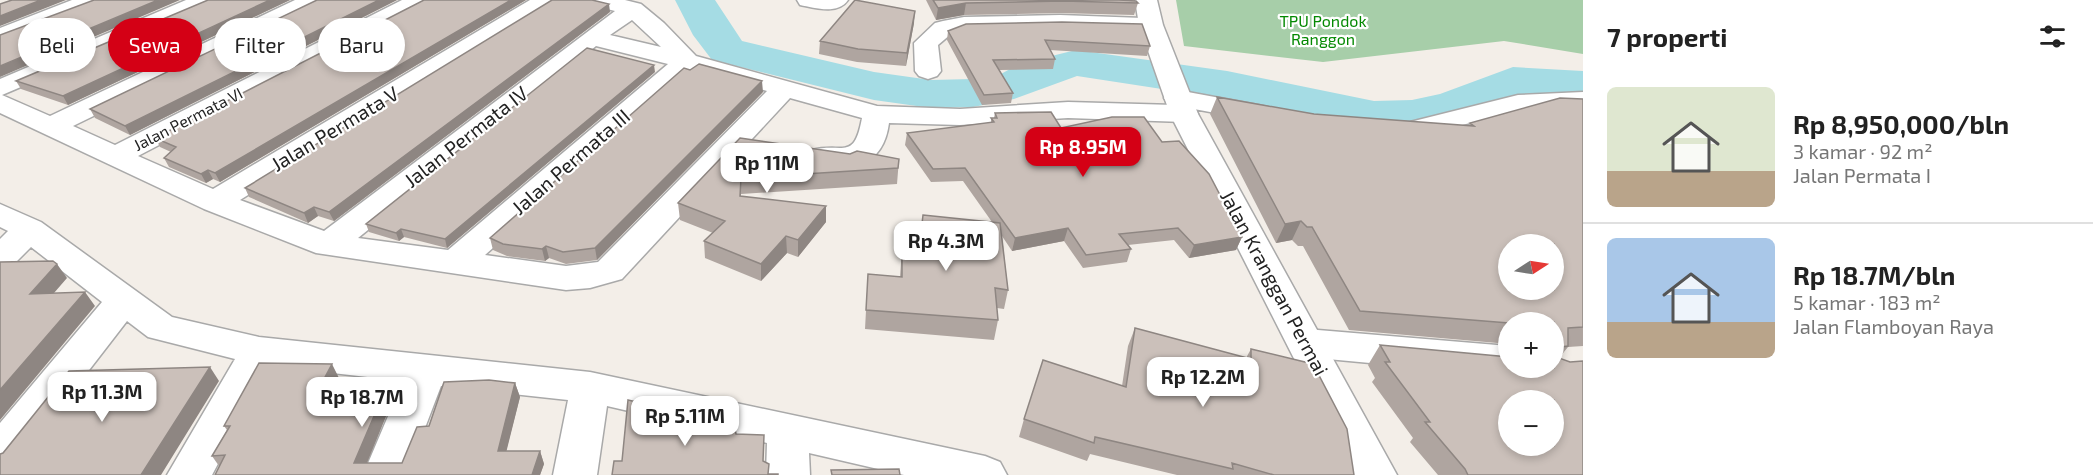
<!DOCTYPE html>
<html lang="id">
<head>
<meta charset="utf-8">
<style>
  :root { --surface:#fff; --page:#f6f6f6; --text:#222; --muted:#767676; --line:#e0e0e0; --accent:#d40015 }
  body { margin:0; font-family:"Exo 2",sans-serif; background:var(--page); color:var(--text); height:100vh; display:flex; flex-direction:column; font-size:22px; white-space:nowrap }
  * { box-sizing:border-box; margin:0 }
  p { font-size:20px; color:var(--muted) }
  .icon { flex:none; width:33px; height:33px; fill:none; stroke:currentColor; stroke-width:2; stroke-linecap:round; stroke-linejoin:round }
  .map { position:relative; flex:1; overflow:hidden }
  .sheet { display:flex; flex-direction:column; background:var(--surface); width:510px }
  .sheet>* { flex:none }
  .banner { position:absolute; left:18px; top:18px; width:570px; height:54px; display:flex; gap:12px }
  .needle { width:39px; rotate:78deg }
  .tools { position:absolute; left:1498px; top:234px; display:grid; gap:12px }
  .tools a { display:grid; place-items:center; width:66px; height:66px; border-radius:50%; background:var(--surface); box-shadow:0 3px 9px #0003; font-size:30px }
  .price { position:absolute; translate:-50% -51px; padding:0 14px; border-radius:12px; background:#fff; color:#222; font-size:20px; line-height:39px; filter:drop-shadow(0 2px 3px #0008) }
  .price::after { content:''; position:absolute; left:50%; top:36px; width:18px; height:14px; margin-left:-9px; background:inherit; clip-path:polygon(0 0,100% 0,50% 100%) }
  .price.current { background:var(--accent); color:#fff }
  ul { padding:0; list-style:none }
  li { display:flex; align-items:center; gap:18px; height:150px; padding:0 24px }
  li+li { border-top:2px solid var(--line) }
  li span { display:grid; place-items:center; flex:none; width:168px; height:120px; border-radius:9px; color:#555 }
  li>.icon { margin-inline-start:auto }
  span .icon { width:72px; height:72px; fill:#fffc; stroke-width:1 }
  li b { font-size:26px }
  h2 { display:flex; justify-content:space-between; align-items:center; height:72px; padding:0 24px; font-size:26px }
  .pill { padding:0 21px; border-radius:27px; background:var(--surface); box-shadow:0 3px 9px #0003; font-size:21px; line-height:54px }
  .pill.current { background:var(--accent); color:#fff }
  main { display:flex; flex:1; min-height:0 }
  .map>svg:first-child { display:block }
  .cemetery { fill:#a7cea9 }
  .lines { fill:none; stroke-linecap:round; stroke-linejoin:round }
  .river { fill:#a5dce4; fill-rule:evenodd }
  .minor-casing { stroke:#a9a9a9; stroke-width:3 }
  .tertiary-casing { stroke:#a9a9a9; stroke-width:3 }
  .minor { fill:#fff; fill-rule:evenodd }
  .tertiary { fill:#fff; fill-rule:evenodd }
  .wall { fill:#afa5a0 }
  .shaded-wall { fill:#8e8682 }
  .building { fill:#cbc0ba; stroke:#8e8682; stroke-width:1.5; fill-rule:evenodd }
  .labels { text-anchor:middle; stroke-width:4.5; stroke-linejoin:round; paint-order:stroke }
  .far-park-label { font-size:16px; fill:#048902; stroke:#fff }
  .far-street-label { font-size:16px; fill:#222; stroke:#fff }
  .street-label { font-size:20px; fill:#222; stroke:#fff }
</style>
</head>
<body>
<main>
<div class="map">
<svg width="1583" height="475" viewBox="0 0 1583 475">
  <rect width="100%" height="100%" fill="#f3eee8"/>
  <!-- cemetery -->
  <path class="cemetery" d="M 1176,0 L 1583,0 L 1583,54 L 1504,41 L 1323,62 L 1184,46 Z"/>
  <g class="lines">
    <!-- river -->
    <path class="river" d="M 675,0 L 715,0 L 742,41 L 874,72 L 931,80 L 973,79 L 1001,74 L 1019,64 L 1076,50 L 1227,71 L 1374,101 L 1412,100 L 1440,94 L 1513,67 L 1583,71 L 1583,99 L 1519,95 L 1455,119 L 1412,130 L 1374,131 L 1227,99 L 1077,76 L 1014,99 L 973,107 L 931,108 L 874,100 L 712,60 L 693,35 Z"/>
    <defs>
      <path id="minor" d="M 72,0 L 103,0 L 100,5 L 0,43 L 0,28 Z
        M 186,0 L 216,0 L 213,5 L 2,95 L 50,116 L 295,0 L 324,0 L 321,5 L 73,126 L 115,145 L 402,0 L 430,0 L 427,5 L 138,156 L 213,189 L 530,0 L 557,0 L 554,5 L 240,200 L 324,231 L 615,11 L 591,5 L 588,0 L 625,0 L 641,4 L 664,23 L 696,56 L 877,106 L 960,109 L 1068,102 L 1175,105 L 1168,104 L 1164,98 L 1168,92 L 1177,90 L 1258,105 L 1268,107 L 1272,113 L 1268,119 L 1258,121 L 1194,109 L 1198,114 L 1194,120 L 1184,122 L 1068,118 L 960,125 L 889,123 C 883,168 850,172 812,162 L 807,156 L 812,150 C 843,142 854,162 862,118 L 790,98 L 622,279 L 590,288 L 566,290 L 316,253 L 204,209 L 0,113 L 0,79 ZM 632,20 L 661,47 L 610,35 ZM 596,46 L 668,64 L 448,250 L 358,238 ZM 692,70 L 767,91 L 598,262 L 566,266 L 485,255 Z
        M 797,0 L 848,0 C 838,15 815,8 800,5 Z
        M 1060,15 L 1143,18 L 1151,20 L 1155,25 L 1151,30 L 1143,32 L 1060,29 L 964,31 L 951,34 L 938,45 L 941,71 L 937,76 L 928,79 L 919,76 L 915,71 L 914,43 L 935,23 L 943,21 L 964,17 Z
        M 1583,92 L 1583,108 L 1518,111 L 1410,138 L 1382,135 L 1378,129 L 1382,123 L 1410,122 L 1518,95 Z
        M 0,204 L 41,222 L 172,317 L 259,337 L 590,372 L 985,456 L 1000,462 L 1007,475 L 904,475 L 809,453 L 810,475 L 766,475 L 767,443 L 607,406 L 597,475 L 553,475 L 568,400 L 441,386 L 407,475 L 363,475 L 403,381 L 270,366 L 212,475 L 167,475 L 235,359 L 148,337 L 127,321 L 15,466 L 0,471 L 0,423 L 102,302 L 31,247 L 12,266 L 0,269 L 0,239 L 8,231 L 0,227 Z
        M 1306,329 L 1509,346 L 1509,368 L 1525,368 L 1523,371 L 1509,376 L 1306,357 L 1293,353 L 1287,343 L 1293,333 Z"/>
      <path id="tertiary" d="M 1135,0 L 1157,0 L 1163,25 L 1198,114 L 1397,475 L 1353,475 L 1170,114 L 1139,25 Z"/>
    </defs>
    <!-- minor casing -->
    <use href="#minor" class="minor-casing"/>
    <!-- tertiary casing -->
    <use href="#tertiary" class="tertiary-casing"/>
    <!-- minor -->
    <use href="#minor" class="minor"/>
    <!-- tertiary -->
    <use href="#tertiary" class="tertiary"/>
  </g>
  <!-- wall -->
  <path class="wall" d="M 208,0 L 290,0 L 68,105 L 21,89 L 16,81 Z
    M 317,0 L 397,0 L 130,135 L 95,118 L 90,109 Z
    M 424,0 L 526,0 L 220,182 L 213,179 L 206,183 L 169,167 L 164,158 L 171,152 L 160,147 L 155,138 Z
    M 926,0 L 1119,0 L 1138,3 L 1134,15 L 1060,13 L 964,15 L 936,20 Z
    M 610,12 L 334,221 L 318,216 L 308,223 L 249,197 L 245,188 Z
    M 914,23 L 906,66 L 857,62 L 819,54 L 820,41 Z
    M 948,31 L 1150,46 L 1147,56 L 1050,50 L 1055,59 L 1053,69 L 999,70 L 1013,93 L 1011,103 L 982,105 L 947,40 Z
    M 655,72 L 447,248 L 404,237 L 399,241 L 369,232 L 366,224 Z
    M 763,92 L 597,260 L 566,264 L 549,258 L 545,261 L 507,256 L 493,250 L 490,238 Z
    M 1217,97 L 1314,114 L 1469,126 L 1470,123 L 1583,99 L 1583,346 L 1568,347 L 1559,358 L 1583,475 L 1438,475 L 1410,442 L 1413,438 L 1372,382 L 1375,378 L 1368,365 L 1380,345 L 1554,368 L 1554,322 L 1509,322 L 1509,344 L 1349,330 L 1303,246 L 1298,246 L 1292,240 L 1276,243 L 1210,114 Z
    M 995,113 L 1061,128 L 1162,142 L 1242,237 L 1236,250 L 1189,258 L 1174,240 L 1128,245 L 1131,249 L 1127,262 L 1083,268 L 1064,241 L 1012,251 L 1002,236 L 1008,290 L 1004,309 L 997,308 L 998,320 L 994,340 L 865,329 L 868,274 L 900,277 L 902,249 L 919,250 L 992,222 L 963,181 L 931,182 L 905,145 L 907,133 L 991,123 L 991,118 L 994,118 Z
    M 740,138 L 850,154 L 899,159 L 897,184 L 741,194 L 741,196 L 826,222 L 798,257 L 787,253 L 761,281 L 705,258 L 704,241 L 713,233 L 680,220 L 678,203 Z
    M 1135,328 L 1246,358 L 1251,349 L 1354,475 L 1177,475 L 1090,454 L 1087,461 L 1019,437 L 1024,419 L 1122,386 L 1128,346 Z
    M 339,378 L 338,379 L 389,381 L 395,394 L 367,463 L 402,463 L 429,426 L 515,383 L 520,397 L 506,451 L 540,451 L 544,464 L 540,475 L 215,475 L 219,466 L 212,456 L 227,430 L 224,426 Z"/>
  <!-- shaded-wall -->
  <path class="shaded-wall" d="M 41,0 L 66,0 L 0,26 L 0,16 Z
    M 158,0 L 180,0 L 0,77 L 0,66 Z
    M 270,0 L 290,0 L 68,105 L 63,96 Z
    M 379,0 L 397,0 L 130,135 L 125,126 Z
    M 511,0 L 526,0 L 220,182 L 215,173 Z
    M 966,3 L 964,15 L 936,20 L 938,8 Z
    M 609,4 L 610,12 L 334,221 L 329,212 Z
    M 915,11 L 914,23 L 906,66 L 907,53 Z
    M 654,65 L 655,72 L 447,248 L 445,239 Z
    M 762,81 L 763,92 L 597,260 L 595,248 Z
    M 208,170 L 213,179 L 206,183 L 201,174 Z
    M 826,206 L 826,222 L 798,257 L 798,240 Z
    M 314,207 L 318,216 L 308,223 L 304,213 Z
    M 1301,221 L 1292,240 L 1276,243 L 1285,224 Z
    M 1068,228 L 1064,241 L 1012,251 L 1015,238 Z
    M 401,229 L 404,237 L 399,241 L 396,233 Z
    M 786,236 L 787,253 L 761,281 L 761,264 Z
    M 1242,237 L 1236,250 L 1189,258 L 1194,245 Z
    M 546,246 L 549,258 L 545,261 L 542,249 Z
    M 57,264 L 67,278 L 41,308 L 30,294 Z
    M 85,292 L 95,306 L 0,420 L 0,390 Z
    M 332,364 L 339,378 L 331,393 L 324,379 Z
    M 210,367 L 219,381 L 161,475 L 141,475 Z
    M 389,381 L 395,394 L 362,475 L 354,463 Z
    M 515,383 L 520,397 L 503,465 L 498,451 Z
    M 700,417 L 702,430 L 699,430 Z
    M 540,451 L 544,464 L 540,475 L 532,475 Z"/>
  <!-- building -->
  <path class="building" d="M 12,0 L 41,0 L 0,16 L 0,4 Z
    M 94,0 L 158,0 L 0,66 L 0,35 Z
    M 208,0 L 270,0 L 63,96 L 16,81 Z
    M 317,0 L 379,0 L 125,126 L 90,109 Z
    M 424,0 L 511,0 L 215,173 L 208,170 L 201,174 L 164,158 L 176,147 L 155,138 Z
    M 552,0 L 592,0 L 609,4 L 329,212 L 314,207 L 304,213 L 245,188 Z
    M 855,0 L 915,11 L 907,53 L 858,49 L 820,41 Z
    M 933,0 L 1119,0 L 1136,1 L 1138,3 L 1063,1 L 966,3 L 938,8 Z
    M 1062,22 L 1142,24 L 1150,46 L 1045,40 L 1055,59 L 993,60 L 1013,93 L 984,95 L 948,31 L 966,24 Z
    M 587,48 L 654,65 L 445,239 L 401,229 L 396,233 L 366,224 Z
    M 699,64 L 762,81 L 595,248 L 563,252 L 546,246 L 542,249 L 503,244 L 490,238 L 684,68 L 690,70 Z
    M 1217,97 L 1314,114 L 1474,126 L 1470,123 L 1560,98 L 1583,99 L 1583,327 L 1568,328 L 1568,346 L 1554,348 L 1554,322 L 1509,323 L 1360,311 L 1312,227 L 1307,227 L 1301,221 L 1285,224 ZM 1509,244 L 1554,244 L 1554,290 L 1509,290 Z
    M 1051,112 L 1061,128 L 1112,117 L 1144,117 L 1162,142 L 1179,141 L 1209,174 L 1242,237 L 1194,245 L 1178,228 L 1119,234 L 1131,249 L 1086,255 L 1068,228 L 1015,238 L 965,168 L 933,169 L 907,133 L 994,122 L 991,118 L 997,118 L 995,113 Z
    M 740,138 L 850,154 L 857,151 L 899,159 L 898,168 L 741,178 L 740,196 L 826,206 L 798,240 L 786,236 L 761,264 L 704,241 L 725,221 L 678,203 Z
    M 923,215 L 1000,223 L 1008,290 L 995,288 L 998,320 L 866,310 L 868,274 L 902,277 L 902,249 L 919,250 Z
    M 53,261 L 57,264 L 30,294 L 85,292 L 0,390 L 0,262 Z
    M 1135,328 L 1251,359 L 1251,349 L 1313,364 L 1347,429 L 1354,475 L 1274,475 L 1232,463 L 1233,469 L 1095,437 L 1094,443 L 1024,419 L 1043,360 L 1126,387 Z
    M 1380,345 L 1509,357 L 1509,368 L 1554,368 L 1554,354 L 1556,357 L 1570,362 L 1583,361 L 1583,475 L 1468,475 L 1465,469 L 1425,422 L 1430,422 L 1385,362 L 1390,362 ZM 1509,400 L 1554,400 L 1554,446 L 1509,446 Z
    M 259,363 L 332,364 L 324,379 L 389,381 L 354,463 L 402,463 L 417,427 L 429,426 L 444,382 L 489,380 L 515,383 L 498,451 L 540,451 L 532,475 L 215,475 L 225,455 L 212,456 L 230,426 L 224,426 Z
    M 210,367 L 141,475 L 0,475 L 0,454 L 3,453 L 69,371 Z
    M 628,400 L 700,417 L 699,430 L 735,429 L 736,434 L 764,435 L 763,461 L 769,464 L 768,474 L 778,474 L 778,475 L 612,475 L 614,461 L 622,461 Z
    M 899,469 L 900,475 L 832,475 L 831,470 Z"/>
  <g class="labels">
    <!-- far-park labels -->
    <g class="far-park-label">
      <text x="1323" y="27">TPU Pondok<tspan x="1323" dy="18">Ranggon</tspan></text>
    </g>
    <!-- far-street labels -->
    <g class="far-street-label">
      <text transform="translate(188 119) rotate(-27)" y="6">Jalan Permata VI</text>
    </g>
    <!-- street labels -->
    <g class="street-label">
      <text transform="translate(335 129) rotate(-31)" y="7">Jalan Permata V</text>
      <text transform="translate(466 137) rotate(-38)" y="7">Jalan Permata IV</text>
      <text transform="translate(571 162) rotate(-41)" y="7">Jalan Permata III</text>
      <text transform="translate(1274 283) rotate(62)" y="7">Jalan Kranggan Permai</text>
    </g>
  </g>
</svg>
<div class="tools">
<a><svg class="needle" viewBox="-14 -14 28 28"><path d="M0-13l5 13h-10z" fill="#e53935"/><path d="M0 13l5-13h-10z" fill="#767676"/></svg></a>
<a>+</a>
<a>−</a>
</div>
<b class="price current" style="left:1083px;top:178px">Rp 8.95M</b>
<b class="price" style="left:767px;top:194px">Rp 11M</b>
<b class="price" style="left:946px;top:272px">Rp 4.3M</b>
<b class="price" style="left:1203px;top:408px">Rp 12.2M</b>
<b class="price" style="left:102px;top:423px">Rp 11.3M</b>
<b class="price" style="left:362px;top:428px">Rp 18.7M</b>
<b class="price" style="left:685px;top:447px">Rp 5.11M</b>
<div class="banner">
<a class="pill">Beli</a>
<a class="pill current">Sewa</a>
<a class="pill">Filter</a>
<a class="pill">Baru</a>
</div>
</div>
<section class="sheet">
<h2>7 properti<svg class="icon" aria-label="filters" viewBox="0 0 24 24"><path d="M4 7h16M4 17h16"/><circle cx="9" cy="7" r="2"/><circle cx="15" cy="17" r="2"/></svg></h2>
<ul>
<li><span style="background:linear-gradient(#dfe7d0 70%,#b9a48a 0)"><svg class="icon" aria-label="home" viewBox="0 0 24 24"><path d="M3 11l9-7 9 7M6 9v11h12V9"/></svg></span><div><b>Rp 8,950,000/bln</b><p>3 kamar · 92 m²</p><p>Jalan Permata I</p></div></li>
<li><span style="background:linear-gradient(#a9c7e8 70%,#b9a48a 0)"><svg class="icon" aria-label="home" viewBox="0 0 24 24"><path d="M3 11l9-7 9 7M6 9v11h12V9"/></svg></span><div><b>Rp 18.7M/bln</b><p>5 kamar · 183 m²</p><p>Jalan Flamboyan Raya</p></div></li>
</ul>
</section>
</main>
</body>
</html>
